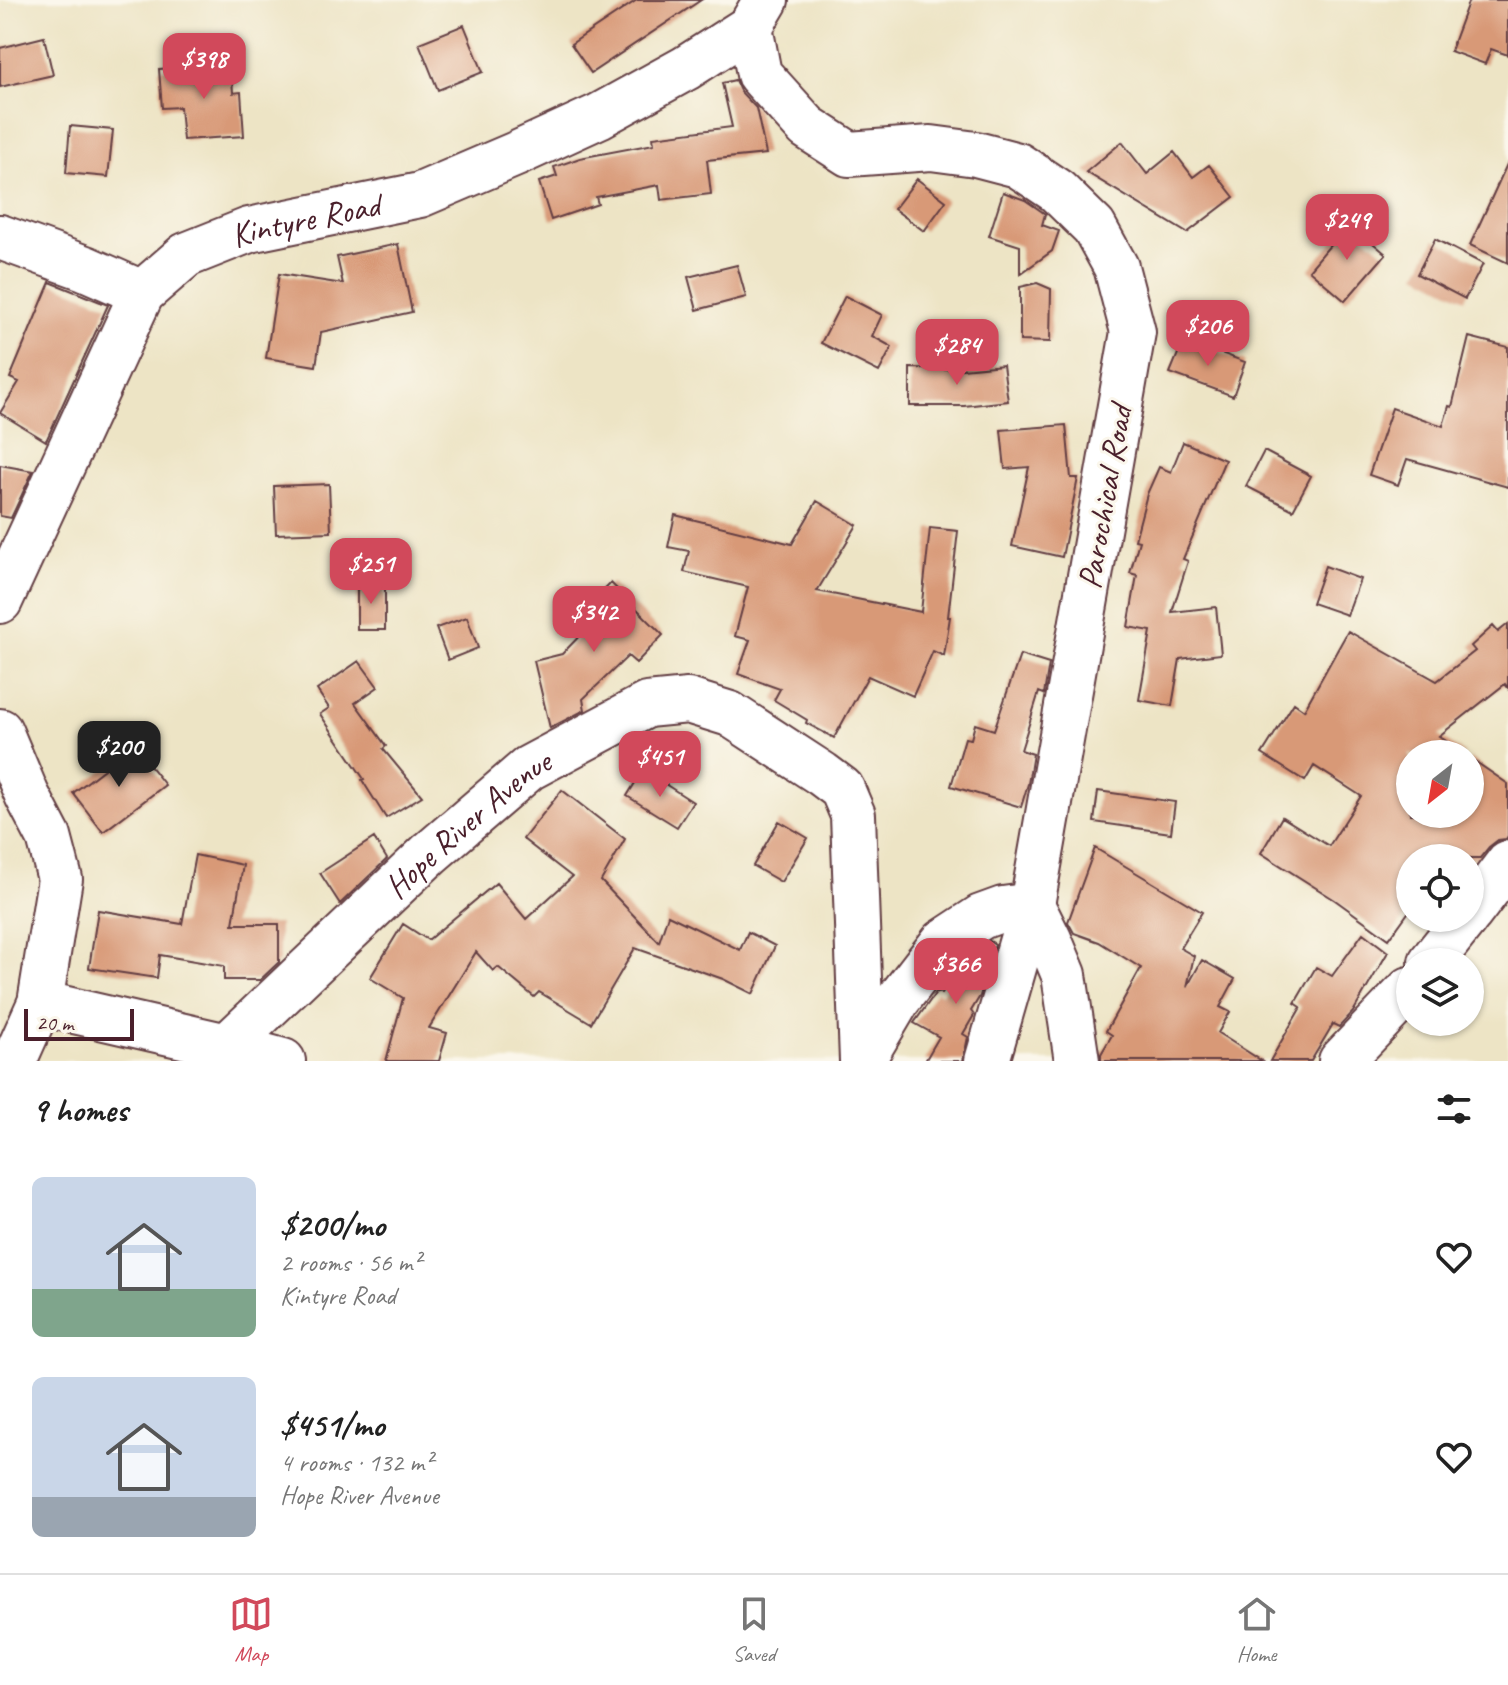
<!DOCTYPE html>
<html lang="en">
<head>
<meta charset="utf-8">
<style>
  :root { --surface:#fff; --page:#f6f6f6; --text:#222; --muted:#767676; --line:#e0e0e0; --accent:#d1495b }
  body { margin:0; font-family:Caveat,sans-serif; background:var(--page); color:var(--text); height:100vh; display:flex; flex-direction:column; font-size:30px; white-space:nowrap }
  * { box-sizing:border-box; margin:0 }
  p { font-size:26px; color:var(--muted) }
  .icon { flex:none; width:44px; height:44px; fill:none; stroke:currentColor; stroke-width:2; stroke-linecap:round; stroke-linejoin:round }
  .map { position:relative; height:1061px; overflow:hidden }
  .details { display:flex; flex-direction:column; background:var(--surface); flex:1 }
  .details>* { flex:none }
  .needle { width:52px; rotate:211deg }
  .tools { position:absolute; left:1396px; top:740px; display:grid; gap:16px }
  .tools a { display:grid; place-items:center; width:88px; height:88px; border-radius:50%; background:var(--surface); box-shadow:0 2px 6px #0004; font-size:40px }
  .scale { position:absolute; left:24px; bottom:20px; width:110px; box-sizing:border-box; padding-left:8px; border:4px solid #4a1f2b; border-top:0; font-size:22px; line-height:28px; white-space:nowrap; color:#4a1f2b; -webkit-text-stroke:6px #fbf7ec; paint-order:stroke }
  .price { position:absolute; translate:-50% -68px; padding:0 18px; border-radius:16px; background:var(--accent); color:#fff; font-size:26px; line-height:52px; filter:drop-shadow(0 2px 4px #0008) }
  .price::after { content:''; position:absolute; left:50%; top:48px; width:24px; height:18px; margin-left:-12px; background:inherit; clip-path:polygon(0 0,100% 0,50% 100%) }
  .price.on { background:#222; color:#fff }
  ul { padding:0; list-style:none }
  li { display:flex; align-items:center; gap:24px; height:200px; padding:0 32px }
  li span { display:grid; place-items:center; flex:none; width:224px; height:160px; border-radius:12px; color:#555 }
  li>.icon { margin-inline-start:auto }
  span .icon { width:96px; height:96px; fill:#fffc; stroke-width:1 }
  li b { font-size:34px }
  h2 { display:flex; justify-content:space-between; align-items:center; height:96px; padding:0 32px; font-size:34px }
  .menu { display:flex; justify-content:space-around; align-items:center; height:112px; border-top:2px solid var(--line); background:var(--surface); font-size:22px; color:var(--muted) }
  .menu a { display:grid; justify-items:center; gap:4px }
  .menu .on { color:var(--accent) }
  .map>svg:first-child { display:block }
  .building { fill:#d89977 }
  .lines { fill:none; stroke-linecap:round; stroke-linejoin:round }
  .minor-casing { stroke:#623d42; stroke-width:48 }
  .minor { stroke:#fff; stroke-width:44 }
  .labels { text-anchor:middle; stroke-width:6; stroke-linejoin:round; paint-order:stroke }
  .street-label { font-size:34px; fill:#4a1f2b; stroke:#fbf7ec }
</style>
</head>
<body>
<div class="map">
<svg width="1508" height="1061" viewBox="0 0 1508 1061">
  <rect width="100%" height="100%" fill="#fbf7ec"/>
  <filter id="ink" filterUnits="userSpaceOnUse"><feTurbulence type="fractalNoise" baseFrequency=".0125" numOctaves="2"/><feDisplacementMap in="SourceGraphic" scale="16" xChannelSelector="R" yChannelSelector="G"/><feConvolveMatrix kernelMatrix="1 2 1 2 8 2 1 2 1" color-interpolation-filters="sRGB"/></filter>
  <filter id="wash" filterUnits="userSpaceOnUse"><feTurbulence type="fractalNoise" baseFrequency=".006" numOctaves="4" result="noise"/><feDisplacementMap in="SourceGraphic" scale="32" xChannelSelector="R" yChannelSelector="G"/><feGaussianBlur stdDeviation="1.8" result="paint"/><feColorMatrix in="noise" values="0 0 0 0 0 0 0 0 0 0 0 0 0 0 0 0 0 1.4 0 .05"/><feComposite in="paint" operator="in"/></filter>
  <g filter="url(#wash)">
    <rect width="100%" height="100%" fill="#ede4c5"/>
    <g id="blocks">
      <!-- building -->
      <path class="building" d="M 637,0 L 701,0 L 591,73 L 571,44 Z
        M 1469,0 L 1508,0 L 1508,55 L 1491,49 L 1485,64 L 1450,51 Z
        M 464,25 L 483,72 L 438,90 L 419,43 Z
        M 44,37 L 53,75 L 0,87 L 0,48 Z
        M 231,64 L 233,93 L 241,92 L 244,136 L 183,140 L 180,107 L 162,108 L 159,69 Z
        M 735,80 L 740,91 L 756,108 L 766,154 L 707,160 L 711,194 L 661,200 L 659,185 L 596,197 L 598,204 L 551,220 L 539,182 L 557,176 L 554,167 L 580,158 L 654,144 L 653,137 L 732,127 L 722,83 Z
        M 70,126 L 113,130 L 108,177 L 66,173 Z
        M 1122,142 L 1147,174 L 1174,152 L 1193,177 L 1209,165 L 1234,197 L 1187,233 L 1086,172 Z
        M 1508,162 L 1508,263 L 1470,245 Z
        M 917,179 L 946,201 L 924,231 L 894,209 Z
        M 1003,192 L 1025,200 L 1041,211 L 1045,214 L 1042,225 L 1059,231 L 1052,251 L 1020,274 L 1020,246 L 989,236 Z
        M 1349,223 L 1386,254 L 1345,301 L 1309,270 Z
        M 1435,239 L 1483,264 L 1465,299 L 1417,274 Z
        M 398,244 L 412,312 L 321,332 L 316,366 L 266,358 L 279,274 L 343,284 L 337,257 Z
        M 737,265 L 746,297 L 697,310 L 688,277 Z
        M 50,282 L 108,305 L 46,441 L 0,413 L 19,382 L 10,378 Z
        M 1037,283 L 1051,289 L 1050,342 L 1020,341 L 1020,287 Z
        M 845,296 L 882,315 L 872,336 L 892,347 L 879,372 L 821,343 Z
        M 1469,337 L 1508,347 L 1508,487 L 1407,459 L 1398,485 L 1369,475 L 1392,408 L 1443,426 L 1449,406 L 1452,407 Z
        M 1184,339 L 1245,362 L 1233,396 L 1170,373 Z
        M 1003,365 L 1008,401 L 964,406 L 910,406 L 910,368 L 962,369 Z
        M 1066,425 L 1071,478 L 1078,478 L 1062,557 L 1012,546 L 1029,467 L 1005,469 L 1001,430 Z
        M 1183,442 L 1225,460 L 1183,559 L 1188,561 L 1172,612 L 1216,607 L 1221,654 L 1180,659 L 1172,706 L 1139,700 L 1151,631 L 1128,627 L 1137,575 L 1130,573 L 1139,541 L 1135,540 L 1147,494 L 1159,467 L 1171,472 Z
        M 1264,451 L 1311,476 L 1293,510 L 1246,486 Z
        M 0,465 L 33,471 L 11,518 L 0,516 Z
        M 329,484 L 331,532 L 276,534 L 274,486 Z
        M 817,501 L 857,525 L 817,591 L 921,612 L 930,528 L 958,531 L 948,617 L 950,617 L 944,656 L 933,651 L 913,696 L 868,676 L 834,738 L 806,723 L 807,720 L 774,700 L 780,689 L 738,674 L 750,640 L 735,636 L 748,587 L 684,572 L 689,551 L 668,547 L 675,515 L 792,544 Z
        M 1325,566 L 1360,579 L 1347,615 L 1312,603 Z
        M 357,581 L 385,581 L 385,630 L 357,630 Z
        M 611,583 L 663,635 L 636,663 L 628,656 L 583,699 L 585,710 L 550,728 L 534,661 L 562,654 L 594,621 L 584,611 Z
        M 467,617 L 478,648 L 448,660 L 436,628 Z
        M 1508,624 L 1508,688 L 1505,684 L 1439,736 L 1465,754 L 1410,754 L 1410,814 L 1470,814 L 1470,758 L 1508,784 L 1508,836 L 1506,839 L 1498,840 L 1489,847 L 1480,858 L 1410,858 L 1410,910 L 1389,939 L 1335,900 L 1261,853 L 1282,817 L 1329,846 L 1361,796 L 1314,766 L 1305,781 L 1262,754 L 1294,703 L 1304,710 L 1348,631 L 1437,681 L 1475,651 L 1471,646 L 1493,626 L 1498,632 Z
        M 1020,655 L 1049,664 L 1044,694 L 1039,692 L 1021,750 L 1033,754 L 1028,784 L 1021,807 L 951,786 L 965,738 L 971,739 L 975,724 L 994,730 Z
        M 359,661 L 378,687 L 355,703 L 386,746 L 383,749 L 422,796 L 386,818 L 362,780 L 364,779 L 320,714 L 329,708 L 317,690 Z
        M 134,746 L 165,785 L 103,832 L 73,793 Z
        M 643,770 L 693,802 L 677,827 L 627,796 Z
        M 562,790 L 625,839 L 601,881 L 659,942 L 668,915 L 740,950 L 748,932 L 775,946 L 753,994 L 723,979 L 635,948 L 591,1023 L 539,992 L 534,997 L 498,967 L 493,971 L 476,952 L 429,1028 L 447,1033 L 439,1061 L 386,1061 L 403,998 L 370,978 L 403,924 L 428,940 L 496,883 L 526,919 L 572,877 L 523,839 Z
        M 1098,791 L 1175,802 L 1171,833 L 1094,822 Z
        M 779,821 L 808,838 L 781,882 L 753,866 Z
        M 374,838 L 387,859 L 340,904 L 320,873 Z
        M 1095,848 L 1202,912 L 1180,948 L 1194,956 L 1187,987 L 1202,960 L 1235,979 L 1220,1007 L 1230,1012 L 1218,1033 L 1262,1061 L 1101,1061 L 1101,1054 L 1112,1035 L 1106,1031 L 1141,968 L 1099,942 L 1074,933 L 1068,922 Z
        M 195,855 L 243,865 L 233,924 L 279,924 L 279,962 L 260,980 L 224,980 L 224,966 L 160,955 L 157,978 L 89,968 L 98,910 L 182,924 Z
        M 1363,933 L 1388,952 L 1353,1012 L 1339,1027 L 1333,1024 L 1311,1061 L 1270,1061 L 1301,1007 L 1295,1003 L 1316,967 L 1332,976 Z
        M 990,941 L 995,944 L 980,996 L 971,1011 L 974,1015 L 963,1034 L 968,1037 L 963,1061 L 925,1061 L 939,1037 L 914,1023 L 937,991 L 942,994 L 961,960 Z"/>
    </g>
  </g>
  <g filter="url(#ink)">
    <use href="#blocks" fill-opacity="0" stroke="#623d42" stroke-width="2"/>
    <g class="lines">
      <defs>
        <g id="minor">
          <path d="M 750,27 L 759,74 L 807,127 L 849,154 L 931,148 L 976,154 L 1018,165 L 1057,191 L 1094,227 L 1116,267 L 1133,332 L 1032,905 L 987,1061"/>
          <path d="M 0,237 L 85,268 L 142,293"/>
          <path id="s1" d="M 0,601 L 142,293 L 186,255 L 249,230 L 420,195 L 516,154 L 599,116 L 686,68 L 750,27 L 766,0"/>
          <path d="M 0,731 L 27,795 L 49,837 L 60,879 L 40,1003 L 14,1061"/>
          <path d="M 1470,913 L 1508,863"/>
          <path d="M 1431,962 L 1466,918"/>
          <path d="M 40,1003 L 227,1046 L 283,1061"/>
          <path id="s2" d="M 227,1046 L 429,854 L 529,768 L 647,705 L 688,701 L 730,714 L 822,774 L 842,789 L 853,815 L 862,1061"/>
          <path d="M 862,1061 L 898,1000 L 943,942 L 981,917 L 1003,909 L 1032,905 L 1049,939 L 1064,975 L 1077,1061"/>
          <path d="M 1341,1061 L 1410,989"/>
        </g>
      </defs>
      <!-- minor casing -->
      <use href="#minor" class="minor-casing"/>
      <!-- minor -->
      <use href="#minor" class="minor"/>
    </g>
  </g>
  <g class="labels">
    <!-- street labels -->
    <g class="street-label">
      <text dy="12" stroke="none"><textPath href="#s1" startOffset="522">Kintyre Road</textPath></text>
      <text transform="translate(1104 497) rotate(-80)" y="12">Parochical Road</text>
      <text dy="12" stroke="none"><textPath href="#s2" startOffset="328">Hope River Avenue</textPath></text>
    </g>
  </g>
</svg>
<div class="tools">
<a><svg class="needle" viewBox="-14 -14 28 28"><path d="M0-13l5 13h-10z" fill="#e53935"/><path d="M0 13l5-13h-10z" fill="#767676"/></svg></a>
<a><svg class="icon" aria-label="locate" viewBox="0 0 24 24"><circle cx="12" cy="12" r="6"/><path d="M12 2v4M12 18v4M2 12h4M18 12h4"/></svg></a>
<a><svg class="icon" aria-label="layers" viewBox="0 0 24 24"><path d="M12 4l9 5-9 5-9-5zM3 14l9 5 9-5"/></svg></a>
</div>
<div class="scale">20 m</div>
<b class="price" style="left:204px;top:101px">$398</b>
<b class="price" style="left:1347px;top:262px">$249</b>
<b class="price" style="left:1208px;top:368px">$206</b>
<b class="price" style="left:957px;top:387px">$284</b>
<b class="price" style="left:371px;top:606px">$251</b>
<b class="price" style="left:594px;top:654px">$342</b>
<b class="price on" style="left:119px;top:789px">$200</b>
<b class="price" style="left:660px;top:799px">$451</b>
<b class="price" style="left:956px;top:1006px">$366</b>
</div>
<section class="details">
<h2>9 homes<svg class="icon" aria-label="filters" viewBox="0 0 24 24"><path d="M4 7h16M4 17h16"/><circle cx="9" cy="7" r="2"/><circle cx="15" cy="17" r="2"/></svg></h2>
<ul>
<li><span style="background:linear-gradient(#c9d6e8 70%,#7fa58c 0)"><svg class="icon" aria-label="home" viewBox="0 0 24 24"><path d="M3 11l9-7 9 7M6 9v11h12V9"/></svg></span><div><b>$200/mo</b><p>2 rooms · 56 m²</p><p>Kintyre Road</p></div><svg class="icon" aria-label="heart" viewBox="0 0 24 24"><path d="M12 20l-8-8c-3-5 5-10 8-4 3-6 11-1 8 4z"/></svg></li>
<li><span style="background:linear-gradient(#c9d6e8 75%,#9aa5b1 0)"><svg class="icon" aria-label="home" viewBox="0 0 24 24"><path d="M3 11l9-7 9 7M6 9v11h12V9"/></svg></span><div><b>$451/mo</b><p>4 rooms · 132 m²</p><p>Hope River Avenue</p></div><svg class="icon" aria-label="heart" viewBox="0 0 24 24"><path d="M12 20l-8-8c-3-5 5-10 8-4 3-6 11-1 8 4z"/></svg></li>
</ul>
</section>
<nav class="menu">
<a class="on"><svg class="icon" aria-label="map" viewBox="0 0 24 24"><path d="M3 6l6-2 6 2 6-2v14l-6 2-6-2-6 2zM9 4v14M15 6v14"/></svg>Map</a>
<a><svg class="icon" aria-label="saved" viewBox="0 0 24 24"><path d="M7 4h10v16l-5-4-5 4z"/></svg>Saved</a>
<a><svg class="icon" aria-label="home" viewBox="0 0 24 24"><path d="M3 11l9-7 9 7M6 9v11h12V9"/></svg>Home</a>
</nav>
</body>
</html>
